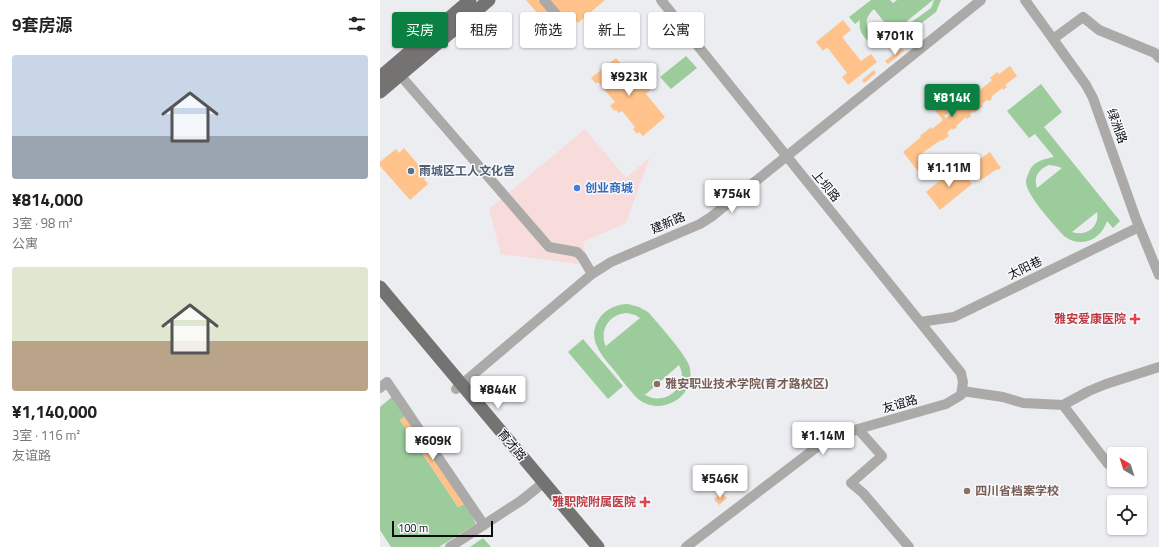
<!DOCTYPE html>
<html lang="zh">
<head>
<meta charset="utf-8">
<style>
  :root { --surface:#fff; --page:#f2f2f2; --text:#222; --muted:#767676; --accent:#0b8043 }
  body { margin:0; font-family:"Titillium Web","Noto Sans SC",sans-serif; background:var(--page); color:var(--text); height:100vh; display:flex; flex-direction:column; font-size:15px; white-space:nowrap }
  * { box-sizing:border-box; margin:0 }
  p { font-size:13px; color:var(--muted) }
  .icon { flex:none; width:22px; height:22px; fill:none; stroke:currentColor; stroke-width:2; stroke-linecap:round; stroke-linejoin:round }
  .map { position:relative; flex:1; overflow:hidden }
  .panel { display:flex; flex-direction:column; background:var(--surface); width:380px }
  .panel>* { flex:none }
  .banner { position:absolute; left:12px; top:12px; width:380px; height:36px; display:flex; gap:8px }
  .needle { width:26px; rotate:321deg }
  .tools { position:absolute; left:727px; top:447px; display:grid; gap:8px }
  .tools a { display:grid; place-items:center; width:40px; height:40px; border-radius:4px; background:var(--surface); box-shadow:0 1px 3px #0004; font-size:20px }
  .scale { position:absolute; left:12px; bottom:10px; width:101px; box-sizing:border-box; padding-left:4px; border:2px solid #0c0c0d; border-top:0; font-size:11px; line-height:14px; white-space:nowrap; color:#0c0c0d; -webkit-text-stroke:3px #f8fafd; paint-order:stroke }
  .price { position:absolute; translate:-50% -34px; padding:0 9px; border-radius:4px; background:#fff; color:#222; font-size:13px; line-height:26px; filter:drop-shadow(0 1px 2px #0008) }
  .price::after { content:''; position:absolute; left:50%; top:24px; width:12px; height:9px; margin-left:-6px; background:inherit; clip-path:polygon(0 0,100% 0,50% 100%) }
  .price.current { background:var(--accent); color:#fff }
  ul { padding:0; list-style:none }
  li { display:grid; align-content:center; gap:8px; height:212px; padding:0 12px }
  li span { display:grid; place-items:center; height:124px; border-radius:4px; color:#555 }
  li>.icon { margin-inline-start:auto }
  span .icon { width:72px; height:72px; fill:#fffc; stroke-width:1 }
  li b { font-size:17px }
  h2 { display:flex; justify-content:space-between; align-items:center; height:48px; padding:0 12px; font-size:17px }
  .tag { padding:0 14px; border-radius:4px; background:var(--surface); box-shadow:0 1px 3px #0004; font-size:14px; line-height:36px }
  .tag.current { background:var(--accent); color:#fff }
  main { display:flex; flex:1; min-height:0 }
  .map>svg:first-child { display:block }
  .commercial { fill:#f7dcdb }
  .green { fill:#9ccc9b; fill-rule:evenodd }
  .building { fill:#fec28a }
  .lines { fill:none; stroke-linecap:round; stroke-linejoin:round }
  .minor { stroke:#abaaa9; stroke-width:10 }
  .major { stroke:#757371; stroke-width:13 }
  .service-dot { fill:#5c6f8a; stroke:#f8fafd; stroke-width:1.5 }
  .shop-dot { fill:#3f7fe0; stroke:#f8fafd; stroke-width:1.5 }
  .health-dot { fill:#e0444e; stroke:#f8fafd; stroke-width:1.5 }
  .education-dot { fill:#8d6e63; stroke:#f8fafd; stroke-width:1.5 }
  .labels { text-anchor:middle; stroke-width:3; stroke-linejoin:round; paint-order:stroke }
  .street-label { font-size:12px; fill:#0c0c0d; stroke:#f8fafd }
  .service-label { font-size:12px; font-weight:bold; fill:#4e5e75; stroke:#f8fafd; text-anchor:start }
  .shop-label { font-size:12px; font-weight:bold; fill:#366cbe; stroke:#f8fafd; text-anchor:start }
  .health-label { font-size:12px; font-weight:bold; fill:#be3a42; stroke:#f8fafd; text-anchor:end }
  .education-label { font-size:12px; font-weight:bold; fill:#785e54; stroke:#f8fafd; text-anchor:start }
</style>
</head>
<body>
<main>
<section class="panel">
<h2>9套房源<svg class="icon" aria-label="filters" viewBox="0 0 24 24"><path d="M4 7h16M4 17h16"/><circle cx="9" cy="7" r="2"/><circle cx="15" cy="17" r="2"/></svg></h2>
<ul>
<li><span style="background:linear-gradient(#c9d6e8 65%,#9aa5b1 0)"><svg class="icon" aria-label="home" viewBox="0 0 24 24"><path d="M3 11l9-7 9 7M6 9v11h12V9"/></svg></span><div><b>¥814,000</b><p>3室 · 98 m²</p><p>公寓</p></div></li>
<li><span style="background:linear-gradient(#dfe7d0 60%,#b9a48a 0)"><svg class="icon" aria-label="home" viewBox="0 0 24 24"><path d="M3 11l9-7 9 7M6 9v11h12V9"/></svg></span><div><b>¥1,140,000</b><p>3室 · 116 m²</p><p>友谊路</p></div></li>
</ul>
</section>
<div class="map">
<svg width="779" height="547" viewBox="0 0 779 547">
  <rect width="100%" height="100%" fill="#ebedf0"/>
  <!-- commercial -->
  <path class="commercial" d="M 205,129 L 246,178 L 270,157 L 246,223 L 203,242 L 207,265 L 121,254 L 109,209 Z"/>
  <!-- green -->
  <path class="green" d="M 491,0 L 510,0 L 513,3 L 517,0 L 553,0 L 527,21 L 529,24 L 551,8 L 554,0 L 561,0 L 556,12 L 514,44 C 497,49 477,40 480,20 L 475,24 L 469,17 ZM 494,9 L 515,36 C 494,49 476,24 494,9 Z
    M 306,56 L 317,68 L 291,89 L 280,77 Z
    M 661,84 L 682,112 L 664,127 L 740,221 L 733,228 L 727,221 C 721,240 701,249 684,236 C 675,226 645,194 646,181 C 646,178 648,175 649,172 C 653,161 664,159 674,157 L 655,134 L 649,138 L 627,111 ZM 669,165 L 676,166 L 682,168 L 657,188 C 653,177 659,169 669,165 ZM 717,212 C 720,227 706,237 692,232 Z
    M 248,304 L 259,307 L 268,312 C 277,322 305,354 309,365 C 319,397 278,420 255,396 C 248,388 241,379 234,370 C 220,354 205,337 221,316 C 228,308 238,304 248,304 ZM 247,313 L 255,315 L 260,318 L 226,346 L 227,349 C 218,332 228,314 247,313 ZM 299,365 C 311,387 283,408 264,394 L 266,394 Z
    M 203,339 L 243,386 L 228,399 L 188,352 Z
    M 13,396 L 27,415 L 20,420 L 78,507 L 86,503 L 96,524 L 59,547 L 11,547 L 0,530 L 0,407 Z
    M 103,538 L 111,547 L 90,547 Z"/>
  <!-- building -->
  <path class="building" d="M 146,0 L 158,0 L 184,30 L 177,36 Z
    M 167,0 L 225,0 L 198,23 L 194,19 L 188,24 Z
    M 463,20 L 471,30 L 462,37 L 481,61 L 491,54 L 497,62 L 468,85 L 462,77 L 467,73 L 447,47 L 443,51 L 436,42 Z
    M 185,30 L 194,39 L 186,46 L 178,36 Z
    M 522,48 L 524,51 L 508,64 L 505,61 Z
    M 236,58 L 255,81 L 259,78 L 270,90 L 266,94 L 285,117 L 263,136 L 259,132 L 257,134 L 253,129 L 255,127 L 242,111 L 239,113 L 236,110 L 235,111 L 230,106 L 235,102 L 218,82 L 216,84 L 211,78 Z
    M 630,66 L 637,76 L 625,85 L 627,87 L 623,90 L 622,88 L 611,97 L 612,99 L 609,101 L 607,100 L 602,104 L 603,106 L 595,112 L 594,111 L 590,114 L 591,116 L 587,119 L 586,117 L 576,126 L 577,127 L 573,130 L 572,128 L 567,133 L 569,136 L 562,141 L 561,140 L 542,153 L 555,170 L 544,179 L 523,152 L 541,137 L 540,136 L 551,127 L 552,129 L 563,120 L 545,98 L 559,87 L 575,108 L 564,116 L 566,118 L 586,101 L 585,100 L 593,93 L 594,95 L 612,80 L 610,78 L 617,72 L 619,74 Z
    M 494,70 L 496,73 L 484,83 L 482,80 Z
    M 24,148 L 48,176 L 44,179 L 48,184 L 30,200 L 0,166 L 0,162 L 16,149 L 19,153 Z
    M 610,152 L 621,168 L 618,170 L 617,169 L 601,180 L 590,166 Z
    M 578,166 L 592,184 L 560,210 L 546,192 Z
    M 27,415 L 86,503 L 78,507 L 20,420 Z
    M 342,493 L 347,498 L 339,505 L 334,499 Z"/>
  <g class="lines">
    <!-- minor -->
    <path class="minor" d="M 164,0 L 187,27
      M 281,0 L 581,373 L 583,382 L 581,395 L 566,404 L 478,429 L 445,441 L 306,547
      M 645,0 L 706,85 L 713,98 L 756,219 L 779,275
      M 673,39 L 703,17 L 719,30 L 775,53 L 779,58
      M 20,75 L 169,247 L 197,252 L 202,257 L 212,274
      M 540,322 L 574,317 L 759,227
      M 0,388 L 7,382 L 104,525
      M 76,389 L 212,274 L 231,262 L 320,224 L 331,217 L 601,0
      M 582,391 L 623,397 L 643,403 L 683,405 L 709,391 L 726,384 L 779,367
      M 683,405 L 728,464 L 734,463
      M 478,429 L 502,456 L 471,483 L 483,493 L 529,547
      M 70,547 L 142,500 L 163,483"/>
    <!-- major -->
    <path class="major" d="M 0,77 L 90,0
      M 0,92 L 109,0
      M 0,287 L 218,547"/>
  </g>
  <!-- markers -->
  <circle class="service-dot" cx="31" cy="171" r="4"/>
  <circle class="shop-dot" cx="197" cy="188" r="4"/>
  <g class="health-dot">
    <path d="M753 313h4v4h4v4h-4v4h-4v-4h-4v-4h4z"/>
    <path d="M263 496h4v4h4v4h-4v4h-4v-4h-4v-4h4z"/>
  </g>
  <g class="education-dot">
    <circle cx="277" cy="384" r="4"/>
    <circle cx="587" cy="491" r="4"/>
  </g>
  <g class="labels">
    <!-- street labels -->
    <g class="street-label">
      <text transform="translate(737 126) rotate(70)" y="4">绿洲路</text>
      <text transform="translate(446 186) rotate(51)" y="4">上坝路</text>
      <text transform="translate(288 223) rotate(-23)" y="4">建新路</text>
      <text transform="translate(645 268) rotate(-26)" y="4">太阳巷</text>
      <text transform="translate(520 404) rotate(-16)" y="4">友谊路</text>
      <text transform="translate(132 445) rotate(50)" y="4">育才路</text>
    </g>
    <!-- service labels -->
    <g class="service-label">
      <text x="39" y="175">雨城区工人文化宫</text>
    </g>
    <!-- shop labels -->
    <g class="shop-label">
      <text x="205" y="192">创业商城</text>
    </g>
    <!-- health labels -->
    <g class="health-label">
      <text x="746" y="323">雅安爱康医院</text>
      <text x="256" y="506">雅职院附属医院</text>
    </g>
    <!-- education labels -->
    <g class="education-label">
      <text x="285" y="388">雅安职业技术学院(育才路校区)</text>
      <text x="595" y="495">四川省档案学校</text>
    </g>
  </g>
</svg>
<div class="tools">
<a><svg class="needle" viewBox="-14 -14 28 28"><path d="M0-13l5 13h-10z" fill="#e53935"/><path d="M0 13l5-13h-10z" fill="#767676"/></svg></a>
<a><svg class="icon" aria-label="locate" viewBox="0 0 24 24"><circle cx="12" cy="12" r="6"/><path d="M12 2v4M12 18v4M2 12h4M18 12h4"/></svg></a>
</div>
<div class="scale">100 m</div>
<b class="price" style="left:515px;top:56px">¥701K</b>
<b class="price" style="left:249px;top:97px">¥923K</b>
<b class="price current" style="left:572px;top:118px">¥814K</b>
<b class="price" style="left:569px;top:188px">¥1.11M</b>
<b class="price" style="left:352px;top:214px">¥754K</b>
<b class="price" style="left:118px;top:410px">¥844K</b>
<b class="price" style="left:443px;top:456px">¥1.14M</b>
<b class="price" style="left:53px;top:461px">¥609K</b>
<b class="price" style="left:340px;top:499px">¥546K</b>
<div class="banner">
<a class="tag current">买房</a>
<a class="tag">租房</a>
<a class="tag">筛选</a>
<a class="tag">新上</a>
<a class="tag">公寓</a>
</div>
</div>
</main>
</body>
</html>
